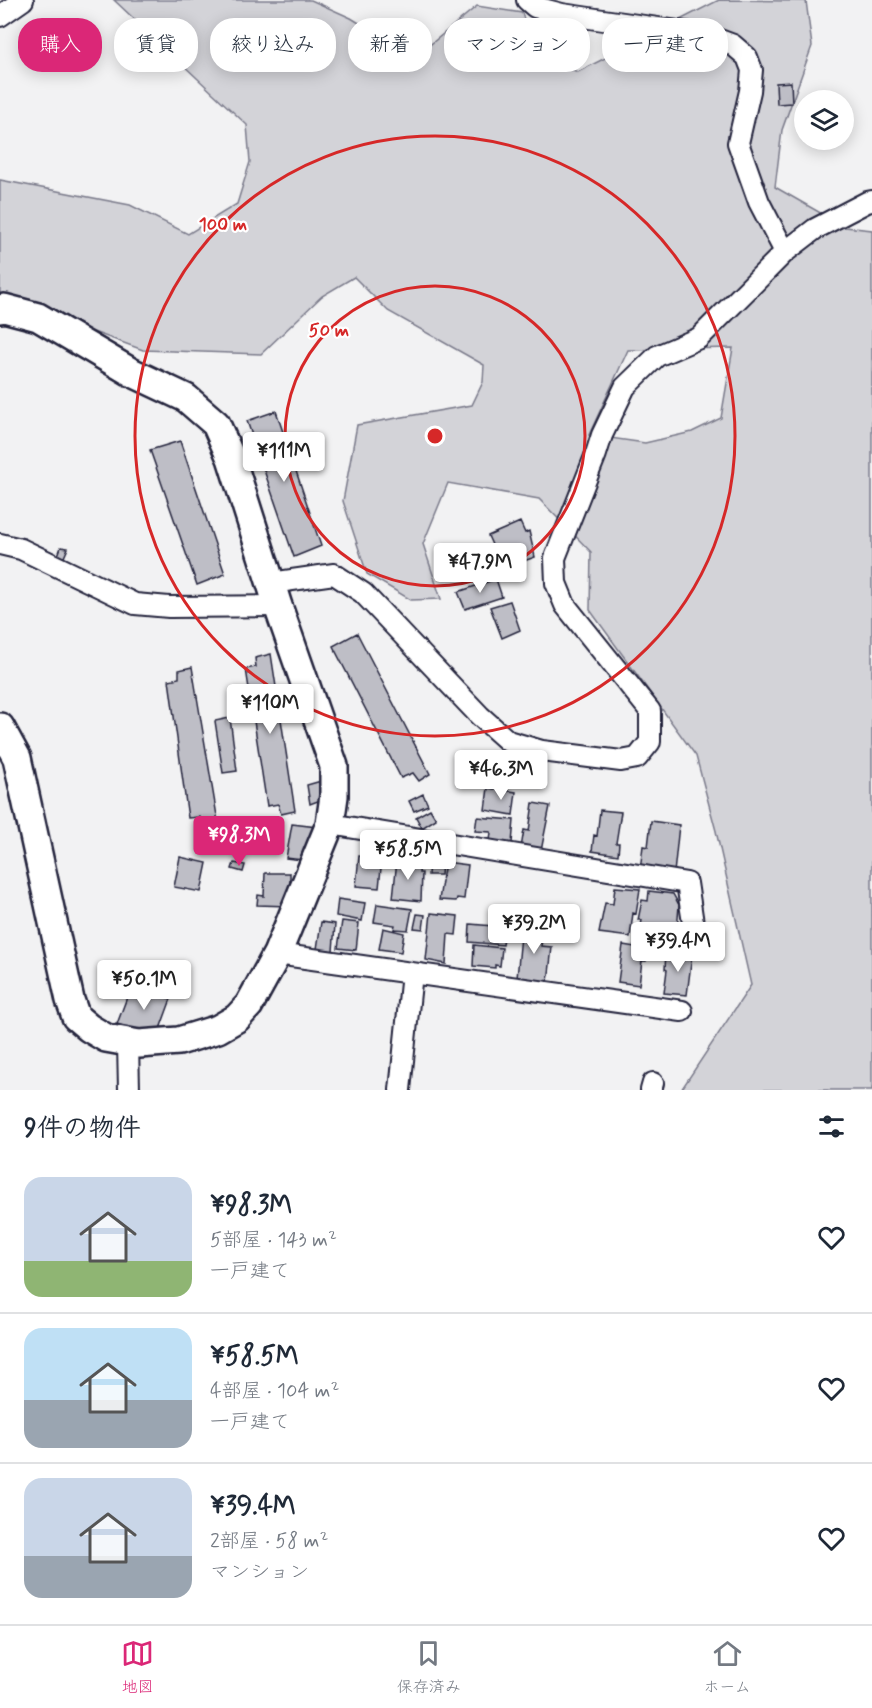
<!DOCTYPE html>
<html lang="ja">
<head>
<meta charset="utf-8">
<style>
  :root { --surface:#fff; --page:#f2f2f3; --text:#1f2937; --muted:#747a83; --line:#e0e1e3; --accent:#db2777 }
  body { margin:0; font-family:Mynerve,"Klee One",sans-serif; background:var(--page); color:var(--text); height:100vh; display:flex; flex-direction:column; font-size:22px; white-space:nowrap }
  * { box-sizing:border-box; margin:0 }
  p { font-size:20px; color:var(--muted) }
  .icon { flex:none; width:33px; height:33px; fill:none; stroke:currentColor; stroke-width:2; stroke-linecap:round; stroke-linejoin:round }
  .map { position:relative; height:1090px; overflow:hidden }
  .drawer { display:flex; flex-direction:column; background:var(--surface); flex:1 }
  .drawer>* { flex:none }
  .hud { position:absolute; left:18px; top:18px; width:837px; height:54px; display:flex; gap:12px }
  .tools { position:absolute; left:794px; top:90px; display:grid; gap:12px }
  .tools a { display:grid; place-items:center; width:60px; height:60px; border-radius:50%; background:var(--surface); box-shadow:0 3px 15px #0003; font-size:30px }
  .price { position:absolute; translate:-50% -51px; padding:0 14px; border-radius:6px; background:#fff; color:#222; font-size:20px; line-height:39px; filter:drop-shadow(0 2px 3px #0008) }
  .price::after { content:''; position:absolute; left:50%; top:36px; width:18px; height:14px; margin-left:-9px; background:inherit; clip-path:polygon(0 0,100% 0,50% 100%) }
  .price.on { background:var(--accent); color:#fff }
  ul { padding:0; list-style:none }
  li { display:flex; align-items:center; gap:18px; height:150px; padding:0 24px }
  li+li { border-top:2px solid var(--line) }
  li span { display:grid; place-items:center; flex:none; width:168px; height:120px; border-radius:18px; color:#555 }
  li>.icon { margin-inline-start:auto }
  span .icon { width:72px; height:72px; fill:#fffc; stroke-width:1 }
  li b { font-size:26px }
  h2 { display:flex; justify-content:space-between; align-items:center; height:72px; padding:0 24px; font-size:26px }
  .tag { padding:0 21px; border-radius:24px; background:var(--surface); box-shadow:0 3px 15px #0003; font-size:21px; line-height:54px }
  .tag.on { background:var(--accent); color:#fff }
  .tabs { display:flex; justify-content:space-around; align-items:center; height:84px; border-top:2px solid var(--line); background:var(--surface); font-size:16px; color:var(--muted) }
  .tabs a { display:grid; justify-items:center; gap:3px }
  .tabs .on { color:var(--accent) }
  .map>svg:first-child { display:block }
  .green { fill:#d3d3d8; stroke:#7a7a8a; stroke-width:1.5; fill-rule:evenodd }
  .building { fill:#bebec6; stroke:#22223b; stroke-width:1.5 }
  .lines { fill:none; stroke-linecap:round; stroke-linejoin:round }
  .street-casing { stroke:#22223b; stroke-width:24 }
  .secondary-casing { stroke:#22223b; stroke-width:32 }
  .street { stroke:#fff; stroke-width:20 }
  .secondary { stroke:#fff; stroke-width:27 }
  .ring { fill:none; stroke:#d62828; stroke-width:3 }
  .centre { fill:#d62828; stroke:#fff; stroke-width:3 }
  .ring-label { font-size:18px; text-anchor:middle; font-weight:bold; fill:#d62828; stroke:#fff; stroke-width:4.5; stroke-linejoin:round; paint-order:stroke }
</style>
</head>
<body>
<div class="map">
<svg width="872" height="1090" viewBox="0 0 872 1090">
  <rect width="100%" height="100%" fill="#f2f2f3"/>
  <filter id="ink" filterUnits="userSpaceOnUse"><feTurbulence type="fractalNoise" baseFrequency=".0167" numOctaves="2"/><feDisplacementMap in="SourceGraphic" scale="12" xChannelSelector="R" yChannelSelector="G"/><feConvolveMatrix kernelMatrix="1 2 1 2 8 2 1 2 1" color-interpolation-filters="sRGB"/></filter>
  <g filter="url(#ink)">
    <!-- green -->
    <path class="green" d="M 114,0 L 311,0 L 351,18 L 415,57 L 477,6 L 522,13 L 535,56 L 578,72 L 719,0 L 806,1 L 812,46 L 782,130 L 775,187 L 845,227 L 872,230 L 872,1090 L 681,1090 L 751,985 L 716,831 L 696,756 L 590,610 L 591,552 L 539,499 L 448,483 L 423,544 L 441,599 L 411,600 L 367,574 L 343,501 L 357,425 L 472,405 L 483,382 L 484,365 L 388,311 L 354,277 L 322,296 L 261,354 L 143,350 L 0,298 L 0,180 L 130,205 L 188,234 L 237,204 L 250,162 L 247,125 ZM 733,348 L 721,418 L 692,432 L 645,443 L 589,435 L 628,350 Z"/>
    <!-- building -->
    <path class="building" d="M 791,82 L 792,103 L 777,104 L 776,83 Z
      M 276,411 L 321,546 L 294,557 L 247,421 Z
      M 180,441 L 225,574 L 197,585 L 150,450 Z
      M 520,522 L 525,533 L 529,531 L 535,557 L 485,575 L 481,561 L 493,557 L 490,549 L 493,547 L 488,536 Z
      M 61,547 L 68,548 L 61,564 L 56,561 Z
      M 496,579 L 502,597 L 465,609 L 458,592 Z
      M 510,601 L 520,630 L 502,638 L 490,607 Z
      M 357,633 L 430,774 L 419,781 L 413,773 L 401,778 L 333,646 Z
      M 271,654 L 295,811 L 281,814 L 278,804 L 267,806 L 246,669 L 256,667 L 255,658 Z
      M 192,667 L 218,822 L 203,825 L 200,817 L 188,818 L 169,680 L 179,678 L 179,670 Z
      M 230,718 L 237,771 L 223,773 L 215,721 Z
      M 321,781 L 323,799 L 310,804 L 307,785 Z
      M 488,788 L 516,792 L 513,815 L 485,810 Z
      M 423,794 L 428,805 L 414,811 L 409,801 Z
      M 533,803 L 550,806 L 541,851 L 521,848 L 524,830 L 529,831 Z
      M 430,809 L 436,819 L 422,828 L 416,817 Z
      M 600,810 L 621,812 L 616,843 L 619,843 L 618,855 L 592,851 L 594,835 L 597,836 Z
      M 477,817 L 514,820 L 512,843 L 490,841 L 491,832 L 475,831 Z
      M 651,821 L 679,825 L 674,873 L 640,870 L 643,846 L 648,847 Z
      M 292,824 L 317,827 L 311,861 L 286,858 Z
      M 359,856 L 382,858 L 379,888 L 356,886 Z
      M 180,857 L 207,863 L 201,892 L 174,887 Z
      M 397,860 L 420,862 L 419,873 L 422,873 L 421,901 L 393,898 Z
      M 429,860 L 442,861 L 441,875 L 428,875 Z
      M 445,862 L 468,865 L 464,899 L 457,898 L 456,901 L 439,900 Z
      M 234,863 L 245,865 L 243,872 L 232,869 Z
      M 265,873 L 290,873 L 290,906 L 257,905 L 258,895 L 264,896 Z
      M 615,887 L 640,889 L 636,914 L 633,913 L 630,937 L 599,933 L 605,903 L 613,904 Z
      M 649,891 L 673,894 L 679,905 L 677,932 L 665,942 L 649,940 L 640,932 L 642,920 L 638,920 L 642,900 L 648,901 Z
      M 338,899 L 365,903 L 362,921 L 336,916 Z
      M 377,904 L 412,909 L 408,930 L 394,929 L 395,925 L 374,922 Z
      M 431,913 L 458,916 L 456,935 L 448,934 L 446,964 L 426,960 Z
      M 417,914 L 425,915 L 423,929 L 414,928 Z
      M 342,921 L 359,923 L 356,950 L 338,948 Z
      M 321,922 L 335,924 L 333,951 L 317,949 Z
      M 470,924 L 505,927 L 503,945 L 469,942 Z
      M 522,925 L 544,927 L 541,946 L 552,947 L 548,982 L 517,978 Z
      M 383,928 L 404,933 L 401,952 L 379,949 Z
      M 474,945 L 502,948 L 500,966 L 495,965 L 495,968 L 473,966 Z
      M 623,945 L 648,949 L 646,961 L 642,961 L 639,985 L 618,982 Z
      M 666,953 L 692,955 L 687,995 L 664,993 L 667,970 L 665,969 Z
      M 132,984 L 171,999 L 157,1037 L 117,1024 Z"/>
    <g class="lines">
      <defs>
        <path id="street" d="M 527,0 L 535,7 L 562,14 L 706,35 L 733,45 L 747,57 L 752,70 L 750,91 L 738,143 L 759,202 L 785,252
          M 0,16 L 23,0
          M 0,544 L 21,549 L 135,604 L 169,607 L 278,606
          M 271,583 L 334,574 L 363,593 L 480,716 L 508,741 L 542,751 L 621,761 L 637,758 L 650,742 L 650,711 L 565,605 L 556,583 L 555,558 L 596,454 L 602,435 L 625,387 L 657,356 L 699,338 L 785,252 L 815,229 L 867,202 L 872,201
          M 330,824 L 687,883 L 693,923
          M 277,954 L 682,1011
          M 128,1043 L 129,1090
          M 400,1090 L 412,973
          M 651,1090 L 653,1083"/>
        <path id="secondary" d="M 0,309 L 4,308 L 38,317 L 131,372 L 186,398 L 216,424 L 231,458 L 278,606 L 334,766 L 334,796 L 330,824 L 277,954 L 249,1005 L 237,1018 L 218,1029 L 179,1041 L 139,1044 L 106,1038 L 89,1028 L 76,1017 L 70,1000 L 17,758 L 0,727"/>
      </defs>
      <!-- street casing -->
      <use href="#street" class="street-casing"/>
      <!-- secondary casing -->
      <use href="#secondary" class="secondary-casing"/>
      <!-- street -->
      <use href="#street" class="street"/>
      <!-- secondary -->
      <use href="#secondary" class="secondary"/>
    </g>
  </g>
  <!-- distance rings -->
  <g class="ring">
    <circle cx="435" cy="436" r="150"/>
    <circle cx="435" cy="436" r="300"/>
  </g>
  <circle cx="435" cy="436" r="9" class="centre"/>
  <g class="ring-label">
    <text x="223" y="230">100 m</text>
    <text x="329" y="336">50 m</text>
  </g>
</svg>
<div class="tools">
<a><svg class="icon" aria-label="layers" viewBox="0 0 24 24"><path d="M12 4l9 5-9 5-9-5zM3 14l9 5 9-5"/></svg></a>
</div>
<b class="price" style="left:284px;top:483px">¥111M</b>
<b class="price" style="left:480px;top:594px">¥47.9M</b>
<b class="price" style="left:270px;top:735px">¥110M</b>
<b class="price" style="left:501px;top:801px">¥46.3M</b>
<b class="price on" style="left:239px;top:867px">¥98.3M</b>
<b class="price" style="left:408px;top:881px">¥58.5M</b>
<b class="price" style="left:534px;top:955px">¥39.2M</b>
<b class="price" style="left:678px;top:973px">¥39.4M</b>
<b class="price" style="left:144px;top:1011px">¥50.1M</b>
<div class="hud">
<a class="tag on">購入</a>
<a class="tag">賃貸</a>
<a class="tag">絞り込み</a>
<a class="tag">新着</a>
<a class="tag">マンション</a>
<a class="tag">一戸建て</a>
</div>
</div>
<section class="drawer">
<h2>9件の物件<svg class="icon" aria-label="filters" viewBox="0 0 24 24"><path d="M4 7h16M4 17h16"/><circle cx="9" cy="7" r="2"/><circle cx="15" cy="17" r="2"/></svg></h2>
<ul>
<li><span style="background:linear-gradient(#c9d6e8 70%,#8fb573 0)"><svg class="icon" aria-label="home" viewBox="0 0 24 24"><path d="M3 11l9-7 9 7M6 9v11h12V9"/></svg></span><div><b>¥98.3M</b><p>5部屋 · 143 m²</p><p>一戸建て</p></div><svg class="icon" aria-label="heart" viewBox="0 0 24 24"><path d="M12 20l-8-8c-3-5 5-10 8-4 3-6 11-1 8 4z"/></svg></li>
<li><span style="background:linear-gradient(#bfe0f5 60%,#9aa5b1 0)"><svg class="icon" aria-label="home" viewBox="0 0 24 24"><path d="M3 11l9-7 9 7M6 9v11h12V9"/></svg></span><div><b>¥58.5M</b><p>4部屋 · 104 m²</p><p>一戸建て</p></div><svg class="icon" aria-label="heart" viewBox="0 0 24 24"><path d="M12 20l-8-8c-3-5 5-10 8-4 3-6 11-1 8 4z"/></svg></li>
<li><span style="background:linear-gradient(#c9d6e8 65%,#9aa5b1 0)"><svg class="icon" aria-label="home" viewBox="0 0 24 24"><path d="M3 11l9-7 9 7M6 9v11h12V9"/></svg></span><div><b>¥39.4M</b><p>2部屋 · 58 m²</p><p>マンション</p></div><svg class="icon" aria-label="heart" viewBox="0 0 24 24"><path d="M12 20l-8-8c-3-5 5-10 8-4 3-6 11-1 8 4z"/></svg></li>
</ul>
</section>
<nav class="tabs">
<a class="on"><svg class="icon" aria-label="map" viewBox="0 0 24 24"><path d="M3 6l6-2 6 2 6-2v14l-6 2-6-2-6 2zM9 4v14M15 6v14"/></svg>地図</a>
<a><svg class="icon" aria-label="saved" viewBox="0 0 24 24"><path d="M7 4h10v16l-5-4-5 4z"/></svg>保存済み</a>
<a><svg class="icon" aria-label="home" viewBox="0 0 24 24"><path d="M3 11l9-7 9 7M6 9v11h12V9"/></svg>ホーム</a>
</nav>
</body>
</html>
